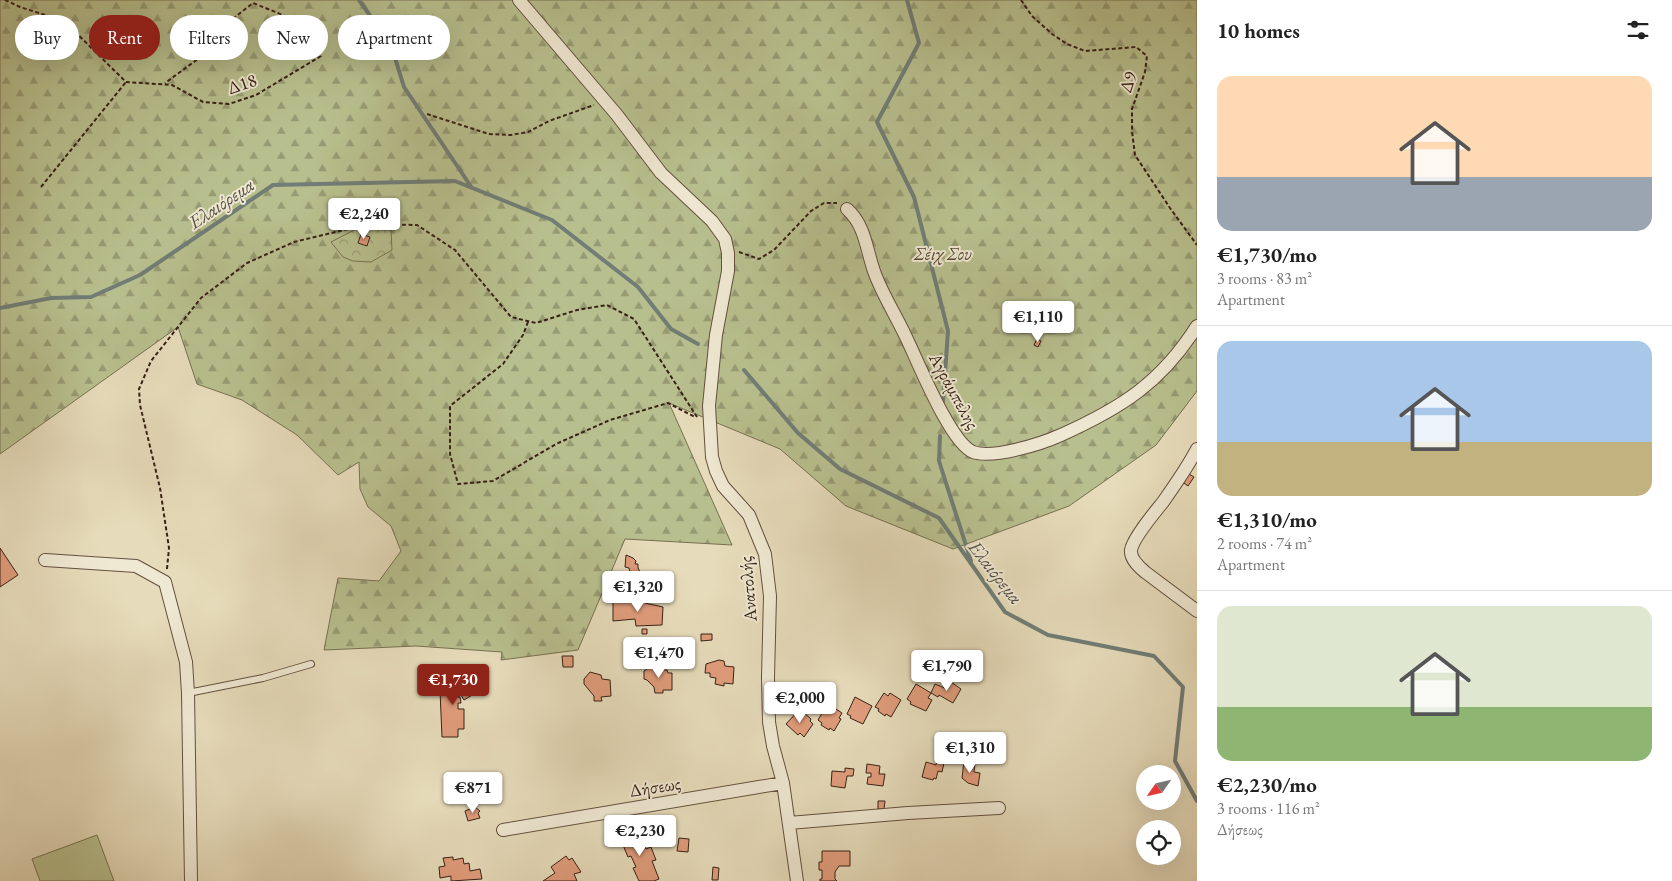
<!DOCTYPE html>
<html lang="en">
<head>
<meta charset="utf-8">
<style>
  :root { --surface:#fff; --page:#f2f2f2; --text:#222; --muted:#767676; --line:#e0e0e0; --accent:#8f2418 }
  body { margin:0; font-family:"EB Garamond",serif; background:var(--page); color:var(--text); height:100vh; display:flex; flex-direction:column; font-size:19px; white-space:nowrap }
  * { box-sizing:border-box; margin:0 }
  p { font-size:16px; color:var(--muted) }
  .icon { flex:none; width:28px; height:28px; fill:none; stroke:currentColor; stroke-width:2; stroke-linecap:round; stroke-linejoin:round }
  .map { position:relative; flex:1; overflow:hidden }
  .drawer { display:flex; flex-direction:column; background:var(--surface); width:475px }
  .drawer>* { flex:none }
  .guide { position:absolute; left:15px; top:15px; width:475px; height:45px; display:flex; gap:10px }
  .needle { width:32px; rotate:236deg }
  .buttons { position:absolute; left:1136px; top:765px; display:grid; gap:10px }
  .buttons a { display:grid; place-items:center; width:45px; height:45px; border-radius:50%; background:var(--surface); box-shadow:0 5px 20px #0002; font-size:25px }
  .price { position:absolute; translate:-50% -42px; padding:0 11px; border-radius:5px; background:#fff; color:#222; font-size:16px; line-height:32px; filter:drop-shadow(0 1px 2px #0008) }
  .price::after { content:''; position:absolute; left:50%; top:30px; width:15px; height:11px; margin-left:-8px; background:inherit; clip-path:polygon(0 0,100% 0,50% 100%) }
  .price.selected { background:var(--accent); color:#fff }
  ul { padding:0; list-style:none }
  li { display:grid; align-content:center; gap:10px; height:265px; padding:0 20px }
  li+li { border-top:1px solid var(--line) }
  li span { display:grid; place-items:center; height:155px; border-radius:15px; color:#555 }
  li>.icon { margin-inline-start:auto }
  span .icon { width:90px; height:90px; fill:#fffc; stroke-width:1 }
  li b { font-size:21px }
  h2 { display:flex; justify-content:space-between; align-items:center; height:60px; padding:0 20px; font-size:21px }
  .chip { padding:0 18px; border-radius:22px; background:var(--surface); box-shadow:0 5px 20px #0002; font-size:18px; line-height:45px }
  .chip.selected { background:var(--accent); color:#fff }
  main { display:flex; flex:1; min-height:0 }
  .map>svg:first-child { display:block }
  .grass { fill:#b8bf8e; stroke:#787052 }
  .forest { fill:url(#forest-firs); stroke:#787052 }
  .park { fill:url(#park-crowns); stroke:#787052 }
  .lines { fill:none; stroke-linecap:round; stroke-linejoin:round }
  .stream { stroke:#717d76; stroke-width:4 }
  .building { fill:#e09c7b; stroke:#382116 }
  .lane-casing { stroke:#64503f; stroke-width:8 }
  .street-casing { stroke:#64503f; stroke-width:14 }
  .path { stroke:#382116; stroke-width:2; stroke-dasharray:4 2.5; stroke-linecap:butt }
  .lane { stroke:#efe8d2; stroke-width:6 }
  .street { stroke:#efe8d2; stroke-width:12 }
  .labels { text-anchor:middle; stroke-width:4; stroke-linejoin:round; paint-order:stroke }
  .street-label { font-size:18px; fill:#382116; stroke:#efe8d2 }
  .park-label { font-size:18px; font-style:italic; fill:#584834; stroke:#efe8d2 }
  .water-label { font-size:19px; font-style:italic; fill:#544f46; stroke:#efe8d2 }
</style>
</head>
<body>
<main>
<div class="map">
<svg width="1197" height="881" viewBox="0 0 1197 881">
  <defs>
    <pattern id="forest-firs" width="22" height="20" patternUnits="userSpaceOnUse" patternTransform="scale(1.25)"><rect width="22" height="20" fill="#b8bf8e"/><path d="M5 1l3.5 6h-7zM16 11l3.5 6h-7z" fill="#979b73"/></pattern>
    <pattern id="park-crowns" width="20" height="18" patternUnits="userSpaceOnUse" patternTransform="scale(1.25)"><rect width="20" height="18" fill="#b8bf8e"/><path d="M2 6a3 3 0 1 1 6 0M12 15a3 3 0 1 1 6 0" fill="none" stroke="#979b73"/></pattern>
  </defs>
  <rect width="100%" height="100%" fill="#e6dbba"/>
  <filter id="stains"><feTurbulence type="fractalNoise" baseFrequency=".004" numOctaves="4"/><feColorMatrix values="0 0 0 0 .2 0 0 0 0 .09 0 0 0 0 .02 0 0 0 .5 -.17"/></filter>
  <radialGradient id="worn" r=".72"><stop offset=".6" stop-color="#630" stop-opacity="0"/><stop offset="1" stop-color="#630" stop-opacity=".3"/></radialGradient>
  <!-- grass -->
  <path class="grass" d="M 97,835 L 114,881 L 40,881 L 32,859 Z"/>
  <!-- forest -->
  <path class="forest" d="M 0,0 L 1197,0 L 1197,391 L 1156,445 L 1069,506 L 953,549 L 846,506 L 780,449 L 669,403 L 732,545 L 625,539 L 578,650 L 501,660 L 502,652 L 416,646 L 324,650 L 338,578 L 379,581 L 401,551 L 391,526 L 368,507 L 360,489 L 359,462 L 338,475 L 297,435 L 242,400 L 197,384 L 178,327 L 0,454 Z"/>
  <!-- park -->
  <path class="park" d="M 356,229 L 391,230 L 392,250 L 371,262 L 353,261 L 343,257 L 331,242 Z"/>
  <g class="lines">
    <!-- stream -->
    <path class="stream" d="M 359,0 L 391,45 L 404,87 L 472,188
      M 907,0 L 919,43 L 877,122 L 914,197 L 948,331 L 943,401
      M 0,308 L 51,298 L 91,297 L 140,275 L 273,185 L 455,181 L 552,220 L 638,287 L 671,329 L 698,344
      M 744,370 L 798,433 L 840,469 L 939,518 L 1005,612 L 1048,635 L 1154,656 L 1183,687 L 1175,761 L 1197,801
      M 940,436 L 939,461 L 971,561"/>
  </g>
  <!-- building -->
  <path class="building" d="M 361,234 L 370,237 L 367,246 L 358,243 Z
    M 1037,339 L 1041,341 L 1038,347 L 1034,345 Z
    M 1186,472 L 1194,477 L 1188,486 L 1180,480 Z
    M 0,548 L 18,575 L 0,587 Z
    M 626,555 L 633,558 L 636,561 L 635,564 L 638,564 L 638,568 L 640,572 L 630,572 L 629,568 L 625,567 Z
    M 645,601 L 645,603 L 663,607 L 662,625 L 636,626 L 635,619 L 613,621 L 613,602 Z
    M 642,629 L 647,629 L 647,634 L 642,634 Z
    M 701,634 L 712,634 L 712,640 L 701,641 Z
    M 562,656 L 573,656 L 573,667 L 563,667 Z
    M 719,660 L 724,661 L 725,666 L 734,667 L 733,684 L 724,683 L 724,686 L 715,684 L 716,678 L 710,677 L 710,673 L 705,673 L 706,664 Z
    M 651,666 L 661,667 L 662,670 L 667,670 L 668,673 L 672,673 L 672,690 L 663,690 L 663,693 L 655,693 L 654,687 L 647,680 L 644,679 L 644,671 Z
    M 461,671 L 471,688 L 458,697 L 460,697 L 461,703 L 458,703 L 458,709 L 464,709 L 464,729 L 458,729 L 458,737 L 442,737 L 440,691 L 452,681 L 450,678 Z
    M 590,672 L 601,675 L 602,679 L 610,680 L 611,696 L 601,697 L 602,701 L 594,701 L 594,696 L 584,684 L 584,679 Z
    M 951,682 L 961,689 L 953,703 L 939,695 L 938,697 L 931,693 L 935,684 L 947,689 Z
    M 916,684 L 931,693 L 928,698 L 932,700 L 926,711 L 910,704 L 911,702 L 907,699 Z
    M 476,685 L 479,691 L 464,700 L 461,695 Z
    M 786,686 L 802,695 L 793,710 L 780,705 L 782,702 L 778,700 Z
    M 884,693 L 888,696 L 890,693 L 901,700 L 891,717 L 886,714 L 885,716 L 878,711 L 879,709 L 875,707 Z
    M 855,697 L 872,706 L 863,724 L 850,718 L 851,716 L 847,714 Z
    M 833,707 L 842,713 L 839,718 L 841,719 L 834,731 L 830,728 L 829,730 L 821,725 L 822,723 L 818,720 L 825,708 L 830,711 Z
    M 798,711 L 801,714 L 803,712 L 811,719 L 810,721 L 813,724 L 804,737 L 800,733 L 798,735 L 786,724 Z
    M 937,761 L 944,763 L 942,772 L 938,771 L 936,779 L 934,778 L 933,780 L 922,777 L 926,762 L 936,765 Z
    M 964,761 L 975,764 L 974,772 L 980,773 L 978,786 L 968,783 L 962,778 Z
    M 867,764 L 880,766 L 879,774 L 885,774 L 883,786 L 867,784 L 868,777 L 871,777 L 871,773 L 866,773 Z
    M 845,768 L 854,769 L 853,776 L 847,776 L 845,788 L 831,786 L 832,771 L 845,772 Z
    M 878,801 L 885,801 L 884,809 L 878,809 Z
    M 475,807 L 480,811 L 478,813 L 480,818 L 468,821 L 465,811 Z
    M 639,830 L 646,849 L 651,847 L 656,860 L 652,861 L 659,879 L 654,881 L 639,881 L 633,868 L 636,867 L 631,856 L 628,857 L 620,838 Z
    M 679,838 L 689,839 L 688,852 L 677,851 Z
    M 822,851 L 850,851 L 850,866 L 839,866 L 835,872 L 835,879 L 837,881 L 820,881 L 820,879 L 822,879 L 822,870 L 819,870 L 819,862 L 822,862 Z
    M 566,856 L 569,860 L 572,858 L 581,872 L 574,874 L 577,881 L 543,881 L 555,873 L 551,867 Z
    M 453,857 L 453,860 L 463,858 L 464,864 L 469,863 L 470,871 L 480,869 L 482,879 L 451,881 L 451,876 L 440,878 L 439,867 L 445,866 L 443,858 Z
    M 713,867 L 719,868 L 718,880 L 712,880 Z"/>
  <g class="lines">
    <defs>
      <path id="lane" d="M 188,693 L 263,678 L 311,664"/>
      <path id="street" d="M 519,0 L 617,115 L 661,173 L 712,221 L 725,239 L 728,253 L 728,271 L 716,335 L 709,406 L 712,457 L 716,471 L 723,486 L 749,515 L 765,554 L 770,596 L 768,677 L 769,722 L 773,746 L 783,783 L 797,881
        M 847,209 C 866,226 866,250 875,274 C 883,295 895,314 905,335 C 917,359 950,443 973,452 C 993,459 1041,444 1061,435 C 1121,408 1161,383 1197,326
        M 1197,449 C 1187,468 1175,485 1163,502 C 1155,512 1133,538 1131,550 C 1130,559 1139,567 1145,572 L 1197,611
        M 45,560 L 136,566 L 165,582 L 186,662 L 188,693 L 191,881
        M 789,823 L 908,813 L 999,808
        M 503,830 L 783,783"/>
    </defs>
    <!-- lane casing -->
    <use href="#lane" class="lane-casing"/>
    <!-- street casing -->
    <use href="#street" class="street-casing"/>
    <!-- path -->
    <path class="path" d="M 5,0 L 20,7 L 64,21 L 126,82 L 172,85 L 203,102 L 229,104 L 256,95 L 321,56 L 315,36 L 283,15 L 253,3 L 235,17 L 198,59 L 165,83
      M 1021,0 L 1032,16 L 1052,34 L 1067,44 L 1085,51 L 1136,47 L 1147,56 L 1145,72 L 1132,109 L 1132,131 L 1135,155 L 1170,208 L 1197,245
      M 427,114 L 489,134 L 511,135 L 528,132 L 549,121 L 594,105
      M 41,187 L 126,82
      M 739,252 L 759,259 L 774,250 L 811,211 L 824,203 L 837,203
      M 528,322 L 523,335 L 503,364 L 450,406 L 450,454 L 458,484 L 493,481 L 556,444 L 610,420 L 668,403 L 695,417
      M 167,569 L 169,548 L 160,488 L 140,405 L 139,389 L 151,361 L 201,298 L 247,263 L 294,242 L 369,224 L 417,225 L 455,250 L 511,317 L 536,323 L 577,310 L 607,305 L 634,319 L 697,417"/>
    <!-- lane -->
    <use href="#lane" class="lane"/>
    <!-- street -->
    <use href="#street" class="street"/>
  </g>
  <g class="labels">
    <!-- street labels -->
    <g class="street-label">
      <text transform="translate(1128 82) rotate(-72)" y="6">Δ9</text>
      <text transform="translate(242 84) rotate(-19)" y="6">Δ18</text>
      <text transform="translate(954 391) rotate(61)" y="6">Αγράμπελης</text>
      <text transform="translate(748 589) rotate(-95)" y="6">Ανατολής</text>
      <text transform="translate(655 787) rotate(-9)" y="6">Δήσεως</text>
    </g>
    <!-- park labels -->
    <g class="park-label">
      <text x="943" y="260">Σέιχ Σου</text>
    </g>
    <!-- water labels -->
    <g class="water-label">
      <text transform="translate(221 203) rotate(-34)" y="7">Ελαιόρεμα</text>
      <text transform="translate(996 572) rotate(52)" y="7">Ελαιόρεμα</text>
    </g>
  </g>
  <rect width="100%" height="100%" filter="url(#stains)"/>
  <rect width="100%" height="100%" fill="url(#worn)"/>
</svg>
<div class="buttons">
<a><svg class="needle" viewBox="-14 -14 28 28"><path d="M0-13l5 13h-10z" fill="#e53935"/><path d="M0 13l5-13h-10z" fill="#767676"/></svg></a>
<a><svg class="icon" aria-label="locate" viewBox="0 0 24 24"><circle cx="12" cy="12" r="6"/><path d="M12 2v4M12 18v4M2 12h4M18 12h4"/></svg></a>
</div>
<b class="price" style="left:364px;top:240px">€2,240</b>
<b class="price" style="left:1038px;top:343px">€1,110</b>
<b class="price" style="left:638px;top:613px">€1,320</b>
<b class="price" style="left:659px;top:679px">€1,470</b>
<b class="price" style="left:947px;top:692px">€1,790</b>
<b class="price selected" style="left:453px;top:706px">€1,730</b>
<b class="price" style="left:800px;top:724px">€2,000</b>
<b class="price" style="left:970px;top:774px">€1,310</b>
<b class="price" style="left:473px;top:814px">€871</b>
<b class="price" style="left:640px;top:857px">€2,230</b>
<div class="guide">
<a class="chip">Buy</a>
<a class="chip selected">Rent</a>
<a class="chip">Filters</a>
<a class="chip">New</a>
<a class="chip">Apartment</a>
</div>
</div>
<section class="drawer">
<h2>10 homes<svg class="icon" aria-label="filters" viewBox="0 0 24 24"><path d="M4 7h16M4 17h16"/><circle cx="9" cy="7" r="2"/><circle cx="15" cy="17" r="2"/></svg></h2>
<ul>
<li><span style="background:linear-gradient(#ffd9b3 65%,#9aa5b1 0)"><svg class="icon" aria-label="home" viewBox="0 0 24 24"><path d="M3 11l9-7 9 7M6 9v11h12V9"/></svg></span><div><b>€1,730/mo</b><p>3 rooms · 83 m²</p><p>Apartment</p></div></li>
<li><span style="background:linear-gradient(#a9c7e8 65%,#c2b280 0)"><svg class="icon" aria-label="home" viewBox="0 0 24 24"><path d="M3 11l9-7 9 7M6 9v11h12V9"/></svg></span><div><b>€1,310/mo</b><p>2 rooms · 74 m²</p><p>Apartment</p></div></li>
<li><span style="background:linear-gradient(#dfe7d0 65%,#8fb573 0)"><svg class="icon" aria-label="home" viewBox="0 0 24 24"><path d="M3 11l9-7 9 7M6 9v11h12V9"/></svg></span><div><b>€2,230/mo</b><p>3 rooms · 116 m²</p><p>Δήσεως</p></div></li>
</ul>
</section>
</main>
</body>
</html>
